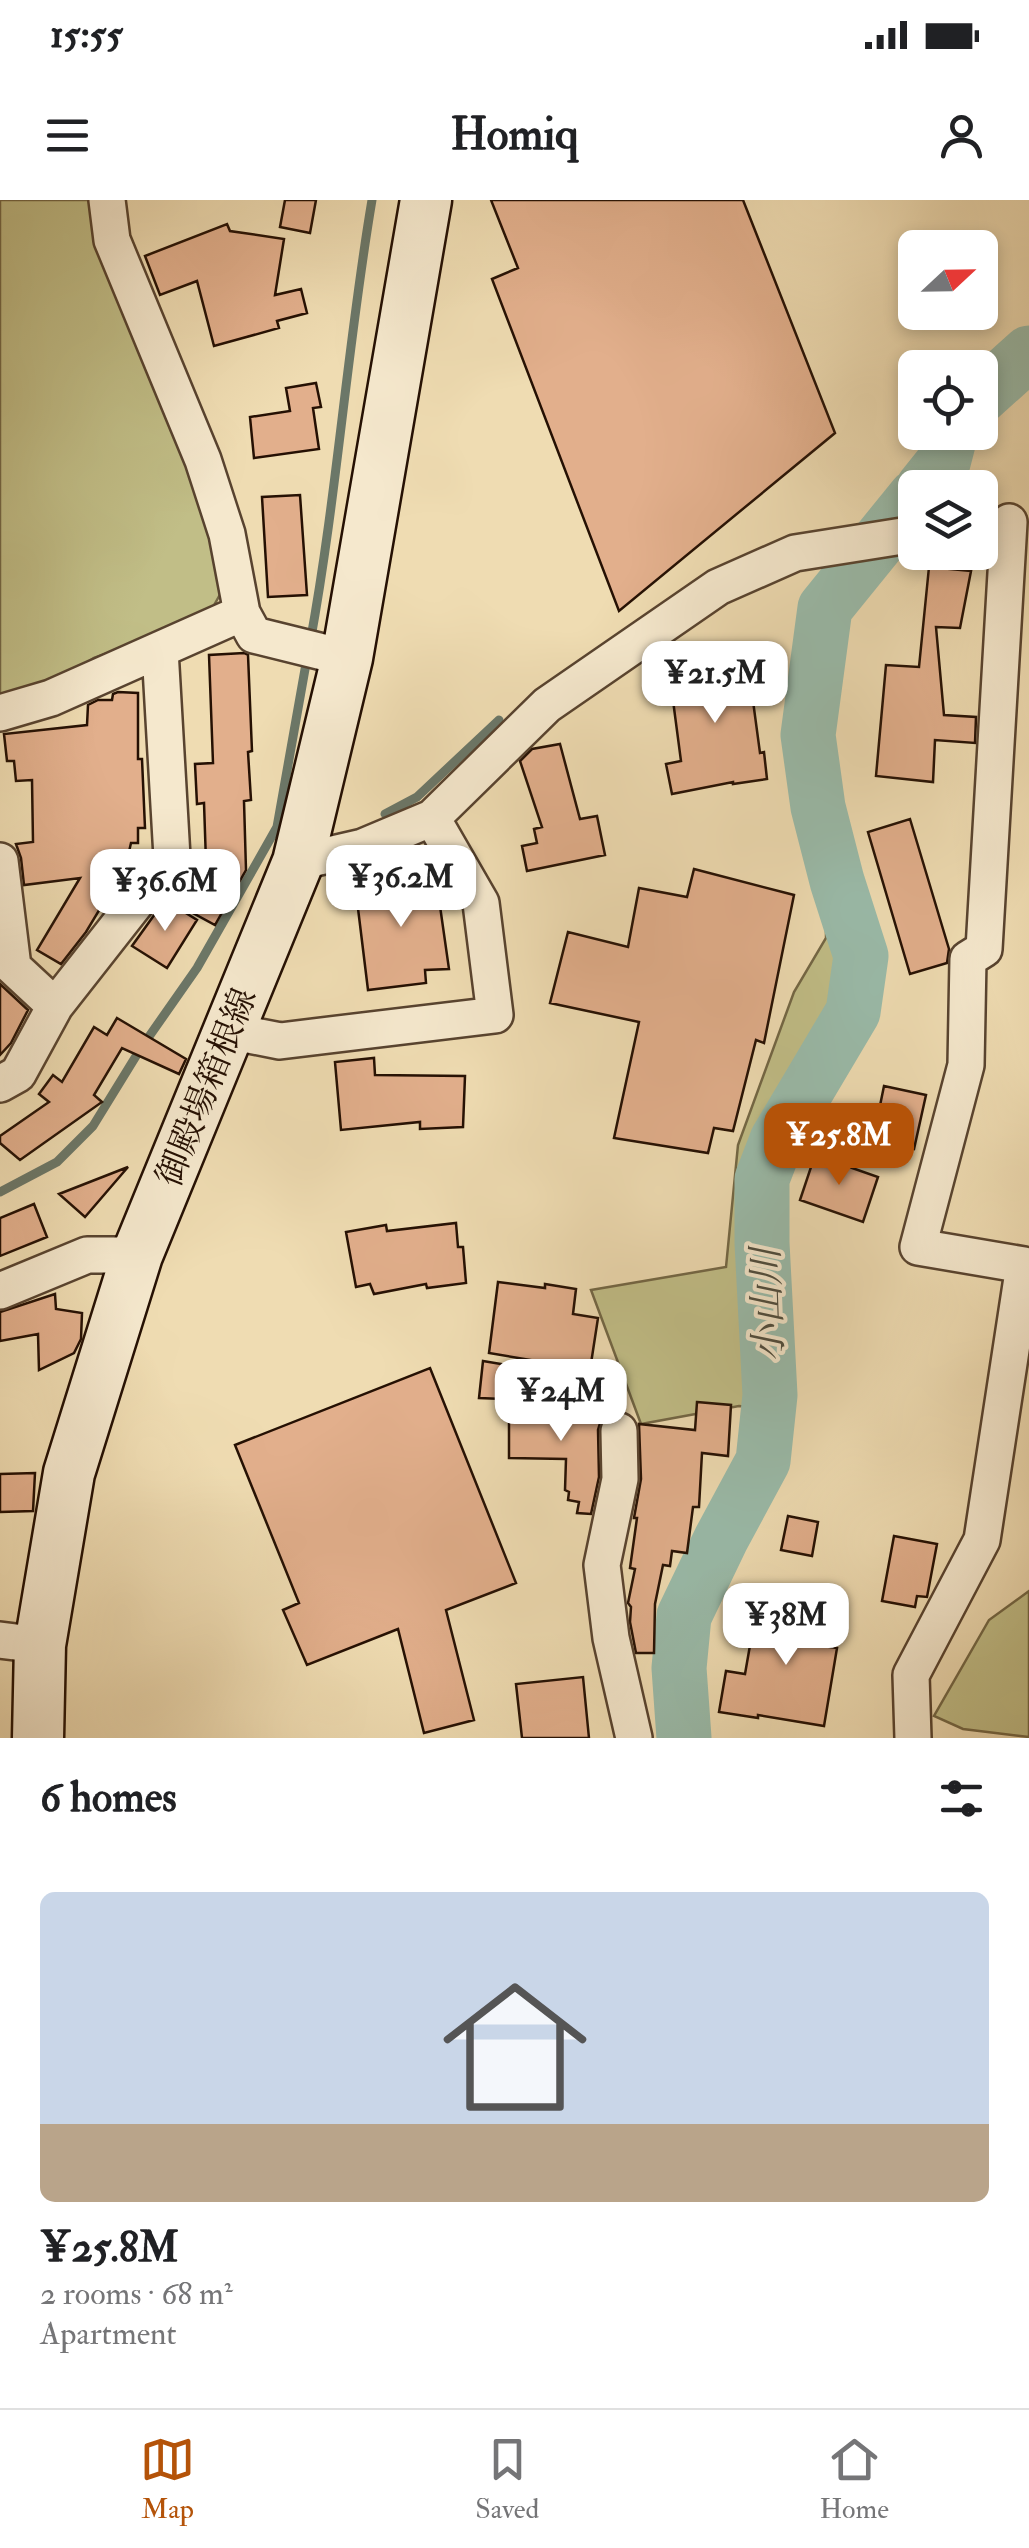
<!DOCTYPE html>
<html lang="en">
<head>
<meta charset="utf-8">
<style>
  :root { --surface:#fff; --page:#f2f2f2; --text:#202124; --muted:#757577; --line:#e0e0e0; --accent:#b45309 }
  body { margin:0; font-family:"IM FELL Double Pica","Noto Serif JP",serif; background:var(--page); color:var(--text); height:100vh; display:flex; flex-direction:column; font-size:38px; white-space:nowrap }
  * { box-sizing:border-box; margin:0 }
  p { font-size:32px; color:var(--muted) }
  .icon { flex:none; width:55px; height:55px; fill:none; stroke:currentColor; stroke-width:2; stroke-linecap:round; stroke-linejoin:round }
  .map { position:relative; height:1538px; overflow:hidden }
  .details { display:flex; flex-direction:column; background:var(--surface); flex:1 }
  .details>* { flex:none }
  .needle { width:65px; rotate:68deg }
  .tools { position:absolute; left:898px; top:30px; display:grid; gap:20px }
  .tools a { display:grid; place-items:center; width:100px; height:100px; border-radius:15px; background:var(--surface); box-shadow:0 5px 15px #0003; font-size:50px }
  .price { position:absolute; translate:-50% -85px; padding:0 22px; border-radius:20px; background:#fff; color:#222; font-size:32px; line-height:65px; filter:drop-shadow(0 2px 5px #0008) }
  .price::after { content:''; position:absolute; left:50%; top:60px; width:30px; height:22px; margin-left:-15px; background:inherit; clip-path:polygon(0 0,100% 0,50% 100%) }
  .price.current { background:var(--accent); color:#fff }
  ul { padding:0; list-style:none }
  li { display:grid; align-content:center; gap:20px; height:530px; padding:0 40px }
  li span { display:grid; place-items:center; height:310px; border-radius:15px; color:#555 }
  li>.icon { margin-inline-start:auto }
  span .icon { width:180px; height:180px; fill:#fffc; stroke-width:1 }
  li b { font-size:42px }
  h2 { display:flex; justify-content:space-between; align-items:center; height:120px; padding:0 40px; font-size:42px }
  .status { display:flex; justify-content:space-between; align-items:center; height:70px; padding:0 50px; background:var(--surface); direction:ltr }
  .status svg { height:28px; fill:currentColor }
  header { display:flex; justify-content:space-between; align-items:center; height:130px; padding:0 40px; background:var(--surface); font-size:45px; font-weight:700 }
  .menu { display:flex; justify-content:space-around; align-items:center; height:140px; border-top:2px solid var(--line); background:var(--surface); font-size:28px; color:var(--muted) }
  .menu a { display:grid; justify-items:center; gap:5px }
  .menu .current { color:var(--accent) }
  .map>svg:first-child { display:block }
  .green { fill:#c1be87; stroke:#736745; stroke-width:2.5 }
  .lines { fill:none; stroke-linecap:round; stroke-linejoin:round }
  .stream { stroke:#6b7768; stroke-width:9 }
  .river { stroke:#9abcab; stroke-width:55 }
  .building { fill:#e2af8c; stroke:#251003; stroke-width:2.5 }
  .street-casing { stroke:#58432f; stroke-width:40 }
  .secondary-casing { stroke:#251003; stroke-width:55 }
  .street { stroke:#f5e8cd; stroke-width:35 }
  .secondary { stroke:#f5e8cd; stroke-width:50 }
  .labels { text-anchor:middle; stroke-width:8; stroke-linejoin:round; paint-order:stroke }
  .street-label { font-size:35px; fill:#251003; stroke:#f5e8cd }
  .water-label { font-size:38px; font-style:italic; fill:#4e4c3e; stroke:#f5e8cd }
</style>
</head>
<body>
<div class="status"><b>15:55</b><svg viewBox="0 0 49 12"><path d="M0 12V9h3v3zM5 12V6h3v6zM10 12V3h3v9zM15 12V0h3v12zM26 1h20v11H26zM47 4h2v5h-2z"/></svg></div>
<header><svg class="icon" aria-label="menu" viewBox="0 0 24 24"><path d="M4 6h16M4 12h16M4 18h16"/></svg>Homiq<svg class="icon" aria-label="person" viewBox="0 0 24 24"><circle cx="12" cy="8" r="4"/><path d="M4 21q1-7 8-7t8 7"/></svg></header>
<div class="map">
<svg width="1029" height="1538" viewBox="0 0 1029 1538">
  <rect width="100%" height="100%" fill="#efdcb2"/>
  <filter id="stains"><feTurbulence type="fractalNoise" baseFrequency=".002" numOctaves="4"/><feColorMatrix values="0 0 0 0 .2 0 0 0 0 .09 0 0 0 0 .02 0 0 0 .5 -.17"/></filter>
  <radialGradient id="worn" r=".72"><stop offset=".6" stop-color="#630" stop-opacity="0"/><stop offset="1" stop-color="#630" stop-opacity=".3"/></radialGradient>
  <!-- green -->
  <path class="green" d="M 0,0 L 94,0 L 194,271 L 227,382 L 213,407 L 144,440 L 94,458 L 65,477 L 0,497 Z
    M 826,525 L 859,683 L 873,804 L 771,991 L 789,1211 L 739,1206 L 641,1224 L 591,1090 L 726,1067 L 738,945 L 794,792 L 826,738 Z
    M 1029,1391 L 1029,1537 L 963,1529 L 934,1516 L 989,1420 Z"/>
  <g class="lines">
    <!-- stream -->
    <path class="stream" d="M 310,443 C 337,296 347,147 372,0
      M 385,614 L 417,597 L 499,520
      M 0,992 L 57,962 L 93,926 L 141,848 L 197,768 L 277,627 L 307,458"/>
    <!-- river -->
    <path class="river" d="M 980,197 L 1029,153
      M 923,288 L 943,263 L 951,232
      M 684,1538 L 679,1468 L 684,1416 L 721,1339 L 763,1261 L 770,1195 L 762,1043 L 762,979 L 777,940 L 853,812 L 861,756 L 837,681 L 818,607 L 808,535 L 825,408 L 915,297"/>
  </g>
  <!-- building -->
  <path class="building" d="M 285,0 L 316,0 L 310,33 L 280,27 Z
    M 491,0 L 743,0 L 835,233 L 619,411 L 492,79 L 518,68 Z
    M 227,24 L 230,31 L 284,39 L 275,95 L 301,89 L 307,113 L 277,121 L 279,128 L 214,146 L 197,81 L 160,95 L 145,56 Z
    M 316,183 L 321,207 L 313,208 L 319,249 L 254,258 L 250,217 L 290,211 L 286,188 Z
    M 300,295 L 307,395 L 268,397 L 262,297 Z
    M 929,367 L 971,371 L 960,428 L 936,427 L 944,515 L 976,517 L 975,543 L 935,540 L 933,582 L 876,576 L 886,465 L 919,467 Z
    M 746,449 L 760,553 L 764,552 L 767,579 L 733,584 L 733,582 L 672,594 L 666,564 L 681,561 L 669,470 L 721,463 L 720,453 Z
    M 244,453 L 248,455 L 252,551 L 248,552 L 251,600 L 244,601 L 246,670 L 215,725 L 180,706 L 206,662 L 204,603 L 197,604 L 195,564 L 213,563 L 209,455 Z
    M 118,492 L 138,493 L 138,559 L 142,559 L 145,628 L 138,628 L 138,643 L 131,643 L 121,687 L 113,698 L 107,697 L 86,732 L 61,764 L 37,750 L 80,678 L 24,685 L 21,658 L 16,644 L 33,642 L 32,580 L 16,581 L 14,561 L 7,561 L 4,534 L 87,525 L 88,505 L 98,500 L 112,500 L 113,494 Z
    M 560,544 L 580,619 L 597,616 L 605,655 L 527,671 L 522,646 L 537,643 L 534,629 L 542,627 L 520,561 L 532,549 Z
    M 910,619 L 949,749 L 947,763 L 910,774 L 868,632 Z
    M 694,669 L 794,695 L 764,843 L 756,840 L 733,931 L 714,928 L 708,953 L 614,938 L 639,822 L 550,803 L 568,732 L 628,747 L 639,688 L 687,697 Z
    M 435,671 L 449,769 L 425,770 L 426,783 L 368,790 L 355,684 Z
    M 165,700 L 197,720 L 167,768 L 132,746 Z
    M 0,784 L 28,810 L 11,843 L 0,855 Z
    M 117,818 L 186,859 L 179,874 L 122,848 L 94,895 L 102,902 L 20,960 L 0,943 L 0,936 L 49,902 L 39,894 L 53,875 L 62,882 L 94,827 L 107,835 Z
    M 374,858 L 375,875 L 465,876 L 463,927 L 420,929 L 420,922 L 341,930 L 335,862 Z
    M 884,886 L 926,895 L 914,949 L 873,940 Z
    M 815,955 L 878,977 L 863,1022 L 800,1000 Z
    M 128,967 L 85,1017 L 59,994 Z
    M 34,1004 L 47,1037 L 0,1056 L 0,1018 Z
    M 456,1023 L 458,1047 L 463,1047 L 466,1083 L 427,1088 L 426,1084 L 374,1094 L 370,1084 L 356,1087 L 346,1032 L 386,1025 L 387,1031 Z
    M 498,1082 L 545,1088 L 545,1084 L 576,1089 L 573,1114 L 598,1118 L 590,1170 L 489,1153 Z
    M 55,1094 L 56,1109 L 82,1113 L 81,1139 L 74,1153 L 39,1170 L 38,1134 L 0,1141 L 0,1112 Z
    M 483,1161 L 507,1165 L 503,1199 L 479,1198 Z
    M 430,1168 L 516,1383 L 446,1410 L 474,1520 L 424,1533 L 398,1429 L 307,1465 L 283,1410 L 299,1403 L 235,1245 Z
    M 697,1202 L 731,1205 L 728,1256 L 702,1253 L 699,1307 L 693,1307 L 687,1353 L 672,1351 L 670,1366 L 663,1365 L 655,1404 L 654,1453 L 636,1453 L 630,1422 L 631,1407 L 628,1403 L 635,1369 L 630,1368 L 637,1318 L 634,1318 L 641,1279 L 639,1224 L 695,1230 Z
    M 509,1206 L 607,1207 L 607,1213 L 601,1220 L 598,1230 L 599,1277 L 591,1314 L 577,1313 L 579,1302 L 568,1300 L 569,1292 L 565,1290 L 566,1259 L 509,1258 Z
    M 35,1273 L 33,1311 L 0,1312 L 0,1274 Z
    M 788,1316 L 818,1322 L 812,1356 L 781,1350 Z
    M 894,1336 L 937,1344 L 927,1397 L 917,1396 L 915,1407 L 882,1401 Z
    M 785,1393 L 830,1402 L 822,1446 L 837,1448 L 824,1526 L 758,1515 L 758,1518 L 719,1512 L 726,1471 L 745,1474 L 752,1434 L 776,1438 Z
    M 583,1477 L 589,1538 L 522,1538 L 516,1484 Z"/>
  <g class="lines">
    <defs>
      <path id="street" d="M 107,0 L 112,40 L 203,260 L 227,334 L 242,413 L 254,435 L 347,458
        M 0,513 L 51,498 L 242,413
        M 0,661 L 13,767 L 55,806
        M 298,662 L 363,647 L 432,618 L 547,505 L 718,387 L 795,353 L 915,334
        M 229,831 L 280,841 L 495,815 L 481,703 L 432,618
        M 0,884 L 18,874 L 55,806 L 172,657 L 160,450
        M 0,1091 L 87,1055 L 137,1055
        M 619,1231 L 620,1279 L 602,1365 L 611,1438 L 634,1538
        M 0,1440 L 40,1445
        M 913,1538 L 911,1475 L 982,1340 L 1024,1065 L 918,1047 L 966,865 L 968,759 L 984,749 L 1009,322"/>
      <path id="secondary" d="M 38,1538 L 40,1445 L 69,1273 L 137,1055 L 298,662 L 347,458 L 426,0"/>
    </defs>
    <!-- street casing -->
    <use href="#street" class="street-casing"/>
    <!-- secondary casing -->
    <use href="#secondary" class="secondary-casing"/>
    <!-- street -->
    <use href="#street" class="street"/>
    <!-- secondary -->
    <use href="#secondary" class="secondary"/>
  </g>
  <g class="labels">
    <!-- street labels -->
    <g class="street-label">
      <text transform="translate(206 887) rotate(-68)" y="12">御殿場箱根線</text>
    </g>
    <!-- water labels -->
    <g class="water-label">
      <text transform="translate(767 1105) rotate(-92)" y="13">小山川</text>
    </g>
  </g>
  <rect width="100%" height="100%" filter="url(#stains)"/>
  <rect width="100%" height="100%" fill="url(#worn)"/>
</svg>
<div class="tools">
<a><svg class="needle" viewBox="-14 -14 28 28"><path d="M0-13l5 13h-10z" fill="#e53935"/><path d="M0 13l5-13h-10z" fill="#757577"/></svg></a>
<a><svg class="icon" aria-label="locate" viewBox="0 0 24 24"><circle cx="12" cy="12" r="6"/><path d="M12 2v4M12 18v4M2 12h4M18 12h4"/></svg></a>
<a><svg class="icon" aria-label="layers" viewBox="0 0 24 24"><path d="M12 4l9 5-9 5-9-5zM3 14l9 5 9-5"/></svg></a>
</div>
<b class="price" style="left:715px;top:526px">¥21.5M</b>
<b class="price" style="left:401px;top:730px">¥36.2M</b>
<b class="price" style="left:165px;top:734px">¥36.6M</b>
<b class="price current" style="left:839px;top:988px">¥25.8M</b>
<b class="price" style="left:561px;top:1244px">¥24M</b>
<b class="price" style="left:786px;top:1468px">¥38M</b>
</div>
<section class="details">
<h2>6 homes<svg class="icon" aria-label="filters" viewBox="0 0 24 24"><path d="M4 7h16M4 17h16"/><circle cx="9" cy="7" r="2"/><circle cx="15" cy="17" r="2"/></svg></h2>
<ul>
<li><span style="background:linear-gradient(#c9d6e8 75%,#b9a48a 0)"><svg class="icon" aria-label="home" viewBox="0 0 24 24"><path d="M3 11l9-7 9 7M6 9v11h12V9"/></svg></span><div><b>¥25.8M</b><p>2 rooms · 68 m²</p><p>Apartment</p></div></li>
</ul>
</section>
<nav class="menu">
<a class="current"><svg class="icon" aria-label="map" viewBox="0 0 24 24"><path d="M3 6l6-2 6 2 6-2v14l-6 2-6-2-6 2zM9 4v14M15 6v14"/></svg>Map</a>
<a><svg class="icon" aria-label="saved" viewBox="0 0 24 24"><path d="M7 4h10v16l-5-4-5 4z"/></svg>Saved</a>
<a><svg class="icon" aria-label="home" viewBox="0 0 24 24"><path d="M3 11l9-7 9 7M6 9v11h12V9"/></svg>Home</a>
</nav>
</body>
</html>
